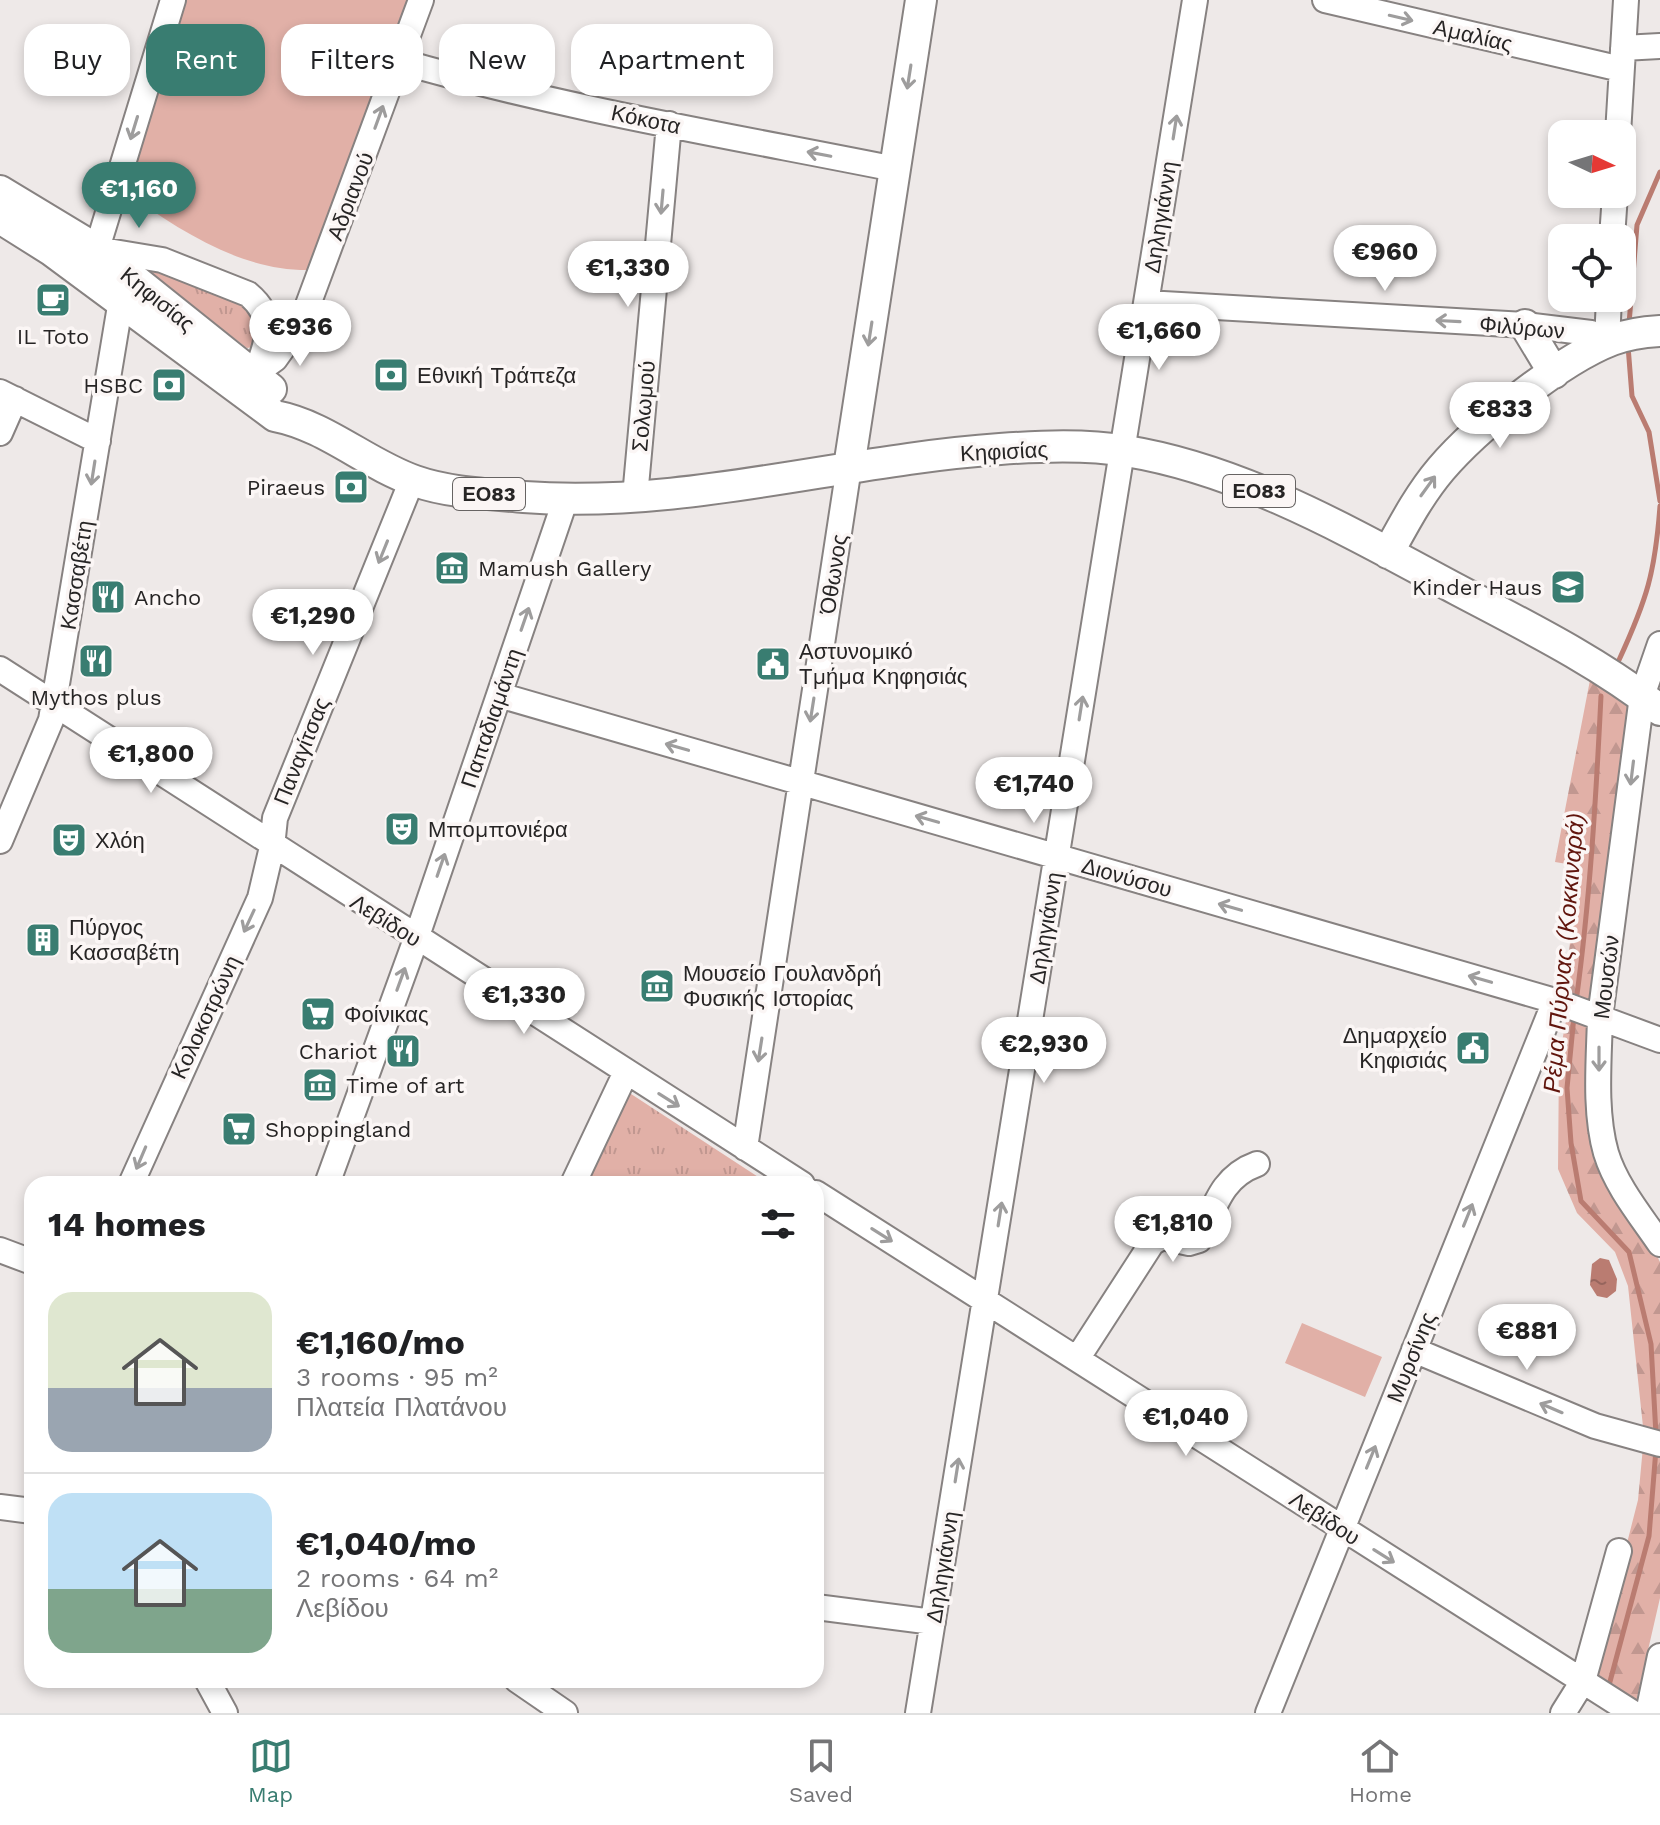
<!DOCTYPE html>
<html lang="en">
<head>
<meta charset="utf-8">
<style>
  :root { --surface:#fff; --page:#f6f6f6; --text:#202124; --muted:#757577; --line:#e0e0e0; --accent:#397d71 }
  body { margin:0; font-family:"Work Sans",sans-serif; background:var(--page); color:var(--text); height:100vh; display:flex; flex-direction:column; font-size:30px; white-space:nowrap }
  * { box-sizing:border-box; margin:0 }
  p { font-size:26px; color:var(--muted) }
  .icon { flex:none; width:44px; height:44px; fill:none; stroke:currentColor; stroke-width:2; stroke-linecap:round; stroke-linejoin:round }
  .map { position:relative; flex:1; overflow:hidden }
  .drawer { position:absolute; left:24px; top:1176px; width:800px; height:512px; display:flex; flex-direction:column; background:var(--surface); border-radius:24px; box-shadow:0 4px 12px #0003 }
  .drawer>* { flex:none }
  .top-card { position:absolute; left:24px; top:24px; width:800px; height:72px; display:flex; gap:16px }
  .needle { width:52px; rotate:94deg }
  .controls { position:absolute; left:1548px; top:120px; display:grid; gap:16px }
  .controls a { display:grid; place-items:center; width:88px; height:88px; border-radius:16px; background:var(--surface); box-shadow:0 4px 12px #0003; font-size:40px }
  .price { position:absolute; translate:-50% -68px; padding:0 18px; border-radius:28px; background:#fff; color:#222; font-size:26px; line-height:52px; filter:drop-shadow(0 2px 4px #0008) }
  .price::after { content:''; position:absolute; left:50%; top:48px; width:24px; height:18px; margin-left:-12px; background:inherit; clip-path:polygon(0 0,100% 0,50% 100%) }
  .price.active { background:var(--accent); color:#fff }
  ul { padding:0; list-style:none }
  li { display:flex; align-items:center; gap:24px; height:200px; padding:0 24px }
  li+li { border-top:2px solid var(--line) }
  li span { display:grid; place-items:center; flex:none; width:224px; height:160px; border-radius:24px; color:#555 }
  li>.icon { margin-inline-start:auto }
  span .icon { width:96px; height:96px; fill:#fffc; stroke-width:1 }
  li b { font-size:34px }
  h2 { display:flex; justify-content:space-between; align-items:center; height:96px; padding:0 24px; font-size:34px }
  .tag { padding:0 28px; border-radius:24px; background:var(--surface); box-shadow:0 4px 12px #0003; font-size:28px; line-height:72px }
  .tag.active { background:var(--accent); color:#fff }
  .tabs { display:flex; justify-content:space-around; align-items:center; height:112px; border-top:2px solid var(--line); background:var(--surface); font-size:22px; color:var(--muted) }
  .tabs a { display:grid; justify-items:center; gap:4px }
  .tabs .active { color:var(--accent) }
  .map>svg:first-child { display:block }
  .grass { fill:url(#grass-tufts) }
  .forest { fill:url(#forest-firs) }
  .green { fill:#e1b0a7 }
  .water { fill:url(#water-ripples) }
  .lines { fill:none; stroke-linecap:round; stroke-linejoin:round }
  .stream { stroke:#ba7c71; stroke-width:5 }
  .minor-casing { stroke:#878281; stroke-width:28 }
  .major-casing { stroke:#878281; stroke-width:34 }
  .minor { stroke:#fff; stroke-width:24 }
  .major { stroke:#fff; stroke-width:30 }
  .oneway { stroke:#9e9d9d }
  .labels { text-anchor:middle; stroke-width:7; stroke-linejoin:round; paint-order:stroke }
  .shield { fill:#fbf6f5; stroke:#676463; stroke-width:2 }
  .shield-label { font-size:20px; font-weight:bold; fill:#272525 }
  .street-label { font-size:22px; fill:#272525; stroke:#fbf6f5 }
  .poi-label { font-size:22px; fill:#272525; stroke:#fbf6f5; text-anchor:start }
  .water-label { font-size:24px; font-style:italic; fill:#61150d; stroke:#fbf6f5 }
</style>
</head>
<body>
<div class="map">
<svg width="1660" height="1713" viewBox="0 0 1660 1713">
  <defs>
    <pattern id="grass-tufts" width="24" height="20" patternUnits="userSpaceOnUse" patternTransform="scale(2)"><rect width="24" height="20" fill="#e1b0a7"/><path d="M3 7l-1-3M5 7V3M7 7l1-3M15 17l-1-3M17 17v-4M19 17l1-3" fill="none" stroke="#c19790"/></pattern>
    <pattern id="forest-firs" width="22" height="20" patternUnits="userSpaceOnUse" patternTransform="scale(2)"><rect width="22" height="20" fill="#e1b0a7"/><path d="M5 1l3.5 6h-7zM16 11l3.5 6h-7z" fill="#c19790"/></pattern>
    <pattern id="water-ripples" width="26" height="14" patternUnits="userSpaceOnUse" patternTransform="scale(2)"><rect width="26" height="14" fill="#ba7c71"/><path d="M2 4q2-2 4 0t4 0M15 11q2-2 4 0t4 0" fill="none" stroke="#97655d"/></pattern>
  </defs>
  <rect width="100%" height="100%" fill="#eee9e8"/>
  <!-- grass -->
  <path class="grass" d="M 137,265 L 229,292 L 261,322 L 253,347 L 247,348 Z
    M 628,1092 L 769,1184 L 585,1184 Z"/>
  <!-- forest -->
  <path class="forest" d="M 1590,680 L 1632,710 L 1590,1121 L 1660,1262 L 1660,1598 L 1634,1711 L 1584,1680 L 1613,1598 L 1638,1500 L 1644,1436 L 1628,1286 L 1615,1252 L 1577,1213 L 1558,1169 L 1559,1057 L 1566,1021 L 1565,985 L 1579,866 L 1555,862 Z"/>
  <!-- green -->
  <path class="green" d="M 184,0 L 408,0 L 307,270 C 238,270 178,229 124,191 Z
    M 1302,1323 L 1382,1357 L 1365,1397 L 1285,1363 Z"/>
  <!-- water -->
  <path class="water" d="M 1600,1258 L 1609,1260 L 1617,1279 L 1616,1291 L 1607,1298 L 1597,1296 L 1590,1285 L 1592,1264 Z"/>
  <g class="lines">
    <!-- stream -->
    <path class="stream" d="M 1629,324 L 1637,225 L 1660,172
      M 1628,346 L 1632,396 L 1649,432 L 1660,501
      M 1619,660 C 1647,599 1655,573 1660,506
      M 1576,1002 C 1590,900 1596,798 1601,696
      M 1574,1016 L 1567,1088 L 1571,1143 L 1581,1201 L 1629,1252 L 1651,1344 L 1656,1435
      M 1608,1689 L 1649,1536 L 1656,1449"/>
    <defs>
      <path id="minor" d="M 1325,0 L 1621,69
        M 1623,48 L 1660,46
        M 399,61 C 561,108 730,136 895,169
        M 1618,134 L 1626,0
        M 1612,238 L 1615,194
        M 96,249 L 162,260 L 248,294 C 277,318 268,343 255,374
        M 92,265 L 173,0
        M 1146,303 L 1525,325 L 1591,333 L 1607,342 L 1609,298
        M 239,385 L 275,359 L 302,321 L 421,0
        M 0,392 L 98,441
        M 0,433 L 15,399
        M 635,497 L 669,124
        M 1660,644 L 1642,696 L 1600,1017 C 1599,1060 1594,1111 1606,1153 C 1616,1186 1641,1216 1660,1244
        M 0,669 L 802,1184
        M 499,695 L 1555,1001 L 1660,1040
        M 0,841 L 51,720 L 121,300
        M 745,1148 L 849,467
        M 131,1184 L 260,898 L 272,847 L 275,818 L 412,480
        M 327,1184 L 416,939 L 566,498
        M 573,1184 L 626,1072
        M 816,1193 L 1633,1713
        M 0,1250 L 32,1262
        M 1414,1350 L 1595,1426 L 1660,1444
        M 1077,1359 L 1152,1243 L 1162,1237 L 1189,1243 L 1199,1240 C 1215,1207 1221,1177 1257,1164
        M 0,1507 L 32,1511
        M 816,1607 L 933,1622
        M 207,1680 L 225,1713
        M 517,1680 L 565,1713
        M 918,1713 L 1195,0
        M 1268,1713 L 1555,1001
        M 1563,1713 L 1583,1681 L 1619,1551
        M 1648,1713 L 1660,1656"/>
      <path id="major" d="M 0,191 L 96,249 L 271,389
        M 0,218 L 51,250 L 275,416 C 327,426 366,464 415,481 C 449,493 488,494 524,497 C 684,509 842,460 1000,449 C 1041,446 1086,444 1126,451 C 1244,470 1353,534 1458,590 C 1528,627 1597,661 1660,710
        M 1525,325 L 1554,373
        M 849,467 L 921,0
        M 1388,553 C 1404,524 1419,495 1441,469 C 1477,427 1560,360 1612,340 C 1628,334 1643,332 1660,331"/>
    </defs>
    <!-- minor casing -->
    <use href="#minor" class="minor-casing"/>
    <!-- major casing -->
    <use href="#major" class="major-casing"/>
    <!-- minor -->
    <use href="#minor" class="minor"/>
    <!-- major -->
    <use href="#major" class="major"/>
  </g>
  <!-- one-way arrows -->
  <defs><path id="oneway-shaft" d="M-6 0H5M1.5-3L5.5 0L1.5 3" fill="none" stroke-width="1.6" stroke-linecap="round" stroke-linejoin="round" transform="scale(2)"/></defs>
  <g class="oneway">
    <use href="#oneway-shaft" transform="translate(1401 18) rotate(13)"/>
    <use href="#oneway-shaft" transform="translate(909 77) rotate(99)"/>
    <use href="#oneway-shaft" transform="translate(379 117) rotate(-70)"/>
    <use href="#oneway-shaft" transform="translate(1175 127) rotate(-81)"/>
    <use href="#oneway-shaft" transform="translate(134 128) rotate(107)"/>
    <use href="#oneway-shaft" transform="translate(819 154) rotate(-169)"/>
    <use href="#oneway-shaft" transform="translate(662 202) rotate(95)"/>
    <use href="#oneway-shaft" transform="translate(1448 321) rotate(-177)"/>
    <use href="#oneway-shaft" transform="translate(870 334) rotate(99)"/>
    <use href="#oneway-shaft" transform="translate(93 473) rotate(99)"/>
    <use href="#oneway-shaft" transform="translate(1428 486) rotate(-54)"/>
    <use href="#oneway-shaft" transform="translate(383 552) rotate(112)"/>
    <use href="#oneway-shaft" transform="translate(525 619) rotate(-71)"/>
    <use href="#oneway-shaft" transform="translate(1081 708) rotate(-81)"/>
    <use href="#oneway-shaft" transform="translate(812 710) rotate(99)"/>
    <use href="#oneway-shaft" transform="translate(677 747) rotate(-164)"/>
    <use href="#oneway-shaft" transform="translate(1632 773) rotate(97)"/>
    <use href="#oneway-shaft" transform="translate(927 819) rotate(-164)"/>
    <use href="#oneway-shaft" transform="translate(441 865) rotate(-71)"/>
    <use href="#oneway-shaft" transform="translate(1230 907) rotate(-164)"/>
    <use href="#oneway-shaft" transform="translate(249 921) rotate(115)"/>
    <use href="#oneway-shaft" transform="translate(401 979) rotate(-70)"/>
    <use href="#oneway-shaft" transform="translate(1480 979) rotate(-164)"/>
    <use href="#oneway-shaft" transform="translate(760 1050) rotate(99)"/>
    <use href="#oneway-shaft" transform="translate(1599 1059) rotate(90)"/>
    <use href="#oneway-shaft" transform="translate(669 1100) rotate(32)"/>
    <use href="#oneway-shaft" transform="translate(141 1158) rotate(113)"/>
    <use href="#oneway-shaft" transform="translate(1000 1214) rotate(-81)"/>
    <use href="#oneway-shaft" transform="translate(1468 1215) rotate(-68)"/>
    <use href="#oneway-shaft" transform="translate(882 1235) rotate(32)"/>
    <use href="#oneway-shaft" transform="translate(1551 1408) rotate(-157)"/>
    <use href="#oneway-shaft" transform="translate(1371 1457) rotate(-68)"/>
    <use href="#oneway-shaft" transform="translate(957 1470) rotate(-81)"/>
    <use href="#oneway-shaft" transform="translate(1384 1556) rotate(32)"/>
  </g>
  <!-- icons -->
  <defs>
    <symbol id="cafe-square" viewBox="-11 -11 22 22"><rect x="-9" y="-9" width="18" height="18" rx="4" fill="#397d71" stroke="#fbf6f5"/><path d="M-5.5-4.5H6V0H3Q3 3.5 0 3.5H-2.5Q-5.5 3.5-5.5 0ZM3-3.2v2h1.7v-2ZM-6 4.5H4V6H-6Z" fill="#fff"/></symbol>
    <symbol id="bank-square" viewBox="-11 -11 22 22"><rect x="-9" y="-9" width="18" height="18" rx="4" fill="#397d71" stroke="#fbf6f5"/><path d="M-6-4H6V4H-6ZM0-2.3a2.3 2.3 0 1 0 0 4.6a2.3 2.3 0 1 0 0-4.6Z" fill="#fff"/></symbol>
    <symbol id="museum-square" viewBox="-11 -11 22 22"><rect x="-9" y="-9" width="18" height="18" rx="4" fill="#397d71" stroke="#fbf6f5"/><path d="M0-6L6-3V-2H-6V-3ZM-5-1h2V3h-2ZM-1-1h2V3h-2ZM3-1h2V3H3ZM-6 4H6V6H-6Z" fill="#fff"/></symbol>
    <symbol id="school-square" viewBox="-11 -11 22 22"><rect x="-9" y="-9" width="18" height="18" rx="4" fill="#397d71" stroke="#fbf6f5"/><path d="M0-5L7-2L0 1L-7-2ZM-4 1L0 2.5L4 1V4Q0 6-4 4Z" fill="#fff"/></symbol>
    <symbol id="restaurant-square" viewBox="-11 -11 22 22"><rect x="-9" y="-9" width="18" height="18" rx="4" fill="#397d71" stroke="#fbf6f5"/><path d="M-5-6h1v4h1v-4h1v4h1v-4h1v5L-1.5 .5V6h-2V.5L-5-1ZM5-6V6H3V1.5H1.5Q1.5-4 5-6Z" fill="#fff"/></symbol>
    <symbol id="civic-square" viewBox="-11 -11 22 22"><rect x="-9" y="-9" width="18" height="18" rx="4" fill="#397d71" stroke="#fbf6f5"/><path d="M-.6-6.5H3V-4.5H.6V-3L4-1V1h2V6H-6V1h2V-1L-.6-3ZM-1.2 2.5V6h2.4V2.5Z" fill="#fff"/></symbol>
    <symbol id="theatre-square" viewBox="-11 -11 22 22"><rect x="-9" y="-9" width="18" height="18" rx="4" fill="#397d71" stroke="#fbf6f5"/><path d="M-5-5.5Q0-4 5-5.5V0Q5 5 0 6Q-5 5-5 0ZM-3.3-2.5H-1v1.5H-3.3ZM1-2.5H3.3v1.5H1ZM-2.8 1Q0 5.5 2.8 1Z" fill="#fff"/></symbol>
    <symbol id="building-square" viewBox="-11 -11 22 22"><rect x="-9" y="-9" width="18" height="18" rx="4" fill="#397d71" stroke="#fbf6f5"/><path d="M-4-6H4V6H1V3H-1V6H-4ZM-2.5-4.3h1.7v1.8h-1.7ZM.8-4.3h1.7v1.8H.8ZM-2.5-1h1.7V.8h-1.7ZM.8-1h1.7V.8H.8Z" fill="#fff"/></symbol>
    <symbol id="supermarket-square" viewBox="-11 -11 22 22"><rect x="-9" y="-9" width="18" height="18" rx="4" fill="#397d71" stroke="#fbf6f5"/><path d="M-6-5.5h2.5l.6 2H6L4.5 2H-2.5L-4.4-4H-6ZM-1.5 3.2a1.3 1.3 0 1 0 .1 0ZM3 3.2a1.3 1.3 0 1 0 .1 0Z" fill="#fff"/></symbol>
  </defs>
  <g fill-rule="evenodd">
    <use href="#cafe-square" x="33" y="280" width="40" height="40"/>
    <use href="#bank-square" x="371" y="355" width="40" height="40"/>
    <use href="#bank-square" x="149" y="365" width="40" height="40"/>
    <use href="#bank-square" x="331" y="467" width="40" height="40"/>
    <use href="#museum-square" x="432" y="548" width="40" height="40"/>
    <use href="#school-square" x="1548" y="567" width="40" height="40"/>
    <use href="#restaurant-square" x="88" y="577" width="40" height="40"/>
    <use href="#restaurant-square" x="76" y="641" width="40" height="40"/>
    <use href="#civic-square" x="753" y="644" width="40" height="40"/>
    <use href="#theatre-square" x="382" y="809" width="40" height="40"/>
    <use href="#theatre-square" x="49" y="820" width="40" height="40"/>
    <use href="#building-square" x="23" y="920" width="40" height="40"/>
    <use href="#museum-square" x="637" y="966" width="40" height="40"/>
    <use href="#supermarket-square" x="298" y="994" width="40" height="40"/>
    <use href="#civic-square" x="1453" y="1028" width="40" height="40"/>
    <use href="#restaurant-square" x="383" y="1031" width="40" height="40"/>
    <use href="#museum-square" x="300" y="1065" width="40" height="40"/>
    <use href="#supermarket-square" x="219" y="1109" width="40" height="40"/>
  </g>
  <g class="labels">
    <!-- shield labels -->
    <g class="shield">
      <rect x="1223" y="475" width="72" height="32" rx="6"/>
      <rect x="453" y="478" width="72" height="32" rx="6"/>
    </g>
    <g class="shield-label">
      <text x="1259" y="498">ΕΟ83</text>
      <text x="489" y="501">ΕΟ83</text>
    </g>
    <!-- street labels -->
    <g class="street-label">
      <text transform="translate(1473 35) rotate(13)" y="8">Αμαλίας</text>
      <text transform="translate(646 119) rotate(12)" y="8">Κόκοτα</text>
      <text transform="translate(350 196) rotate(-69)" y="8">Αδριανού</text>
      <text transform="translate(1160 217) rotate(-81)" y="8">Δηληγιάννη</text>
      <text transform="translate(158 299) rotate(39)" y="8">Κηφισίας</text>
      <text transform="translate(1522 327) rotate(5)" y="8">Φιλύρων</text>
      <text transform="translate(643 406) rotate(-85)" y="8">Σολωμού</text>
      <text transform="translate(1004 451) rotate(-3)" y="8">Κηφισίας</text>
      <text transform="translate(833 574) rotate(-81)" y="8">Όθωνος</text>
      <text transform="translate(76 575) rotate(-81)" y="8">Κασσαβέτη</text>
      <text transform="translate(491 718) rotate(-71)" y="8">Παπαδιαμάντη</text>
      <text transform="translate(301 751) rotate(-68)" y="8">Παναγίτσας</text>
      <text transform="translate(1127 877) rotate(16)" y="8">Διονύσου</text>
      <text transform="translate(386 920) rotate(32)" y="8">Λεβίδου</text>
      <text transform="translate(1045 928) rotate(-81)" y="8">Δηληγιάννη</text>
      <text transform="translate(1606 977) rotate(-83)" y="8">Μουσών</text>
      <text transform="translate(205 1017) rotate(-65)" y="8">Κολοκοτρώνη</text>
      <text transform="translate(1411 1357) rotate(-68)" y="8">Μυρσίνης</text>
      <text transform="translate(1325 1518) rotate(33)" y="8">Λεβίδου</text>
      <text transform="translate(942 1567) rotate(-81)" y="8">Δηληγιάννη</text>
    </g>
    <!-- poi labels -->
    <g class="poi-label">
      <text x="53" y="344" text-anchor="middle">IL Toto</text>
      <text x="417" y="383">Εθνική Τράπεζα</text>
      <text x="143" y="393" text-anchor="end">HSBC</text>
      <text x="325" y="495" text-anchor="end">Piraeus</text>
      <text x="478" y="576">Mamush Gallery</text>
      <text x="1542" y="595" text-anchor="end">Kinder Haus</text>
      <text x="134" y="605">Ancho</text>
      <text x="799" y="659">Αστυνομικό<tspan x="799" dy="25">Τμήμα Κηφησιάς</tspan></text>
      <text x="96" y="705" text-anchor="middle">Mythos plus</text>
      <text x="428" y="837">Μπομπονιέρα</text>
      <text x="95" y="848">Χλόη</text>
      <text x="69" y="935">Πύργος<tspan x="69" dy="25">Κασσαβέτη</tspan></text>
      <text x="683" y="981">Μουσείο Γουλανδρή<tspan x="683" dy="25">Φυσικής Ιστορίας</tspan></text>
      <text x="344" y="1022">Φοίνικας</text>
      <text x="1447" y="1043" text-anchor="end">Δημαρχείο<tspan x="1447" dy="25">Κηφισιάς</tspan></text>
      <text x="377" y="1059" text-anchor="end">Chariot</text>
      <text x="346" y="1093">Time of art</text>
      <text x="265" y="1137">Shoppingland</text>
    </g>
    <!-- water labels -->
    <g class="water-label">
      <text transform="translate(1564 953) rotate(-85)" y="8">Ρέμα Πύρνας (Κοκκιναρά)</text>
    </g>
  </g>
</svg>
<div class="controls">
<a><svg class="needle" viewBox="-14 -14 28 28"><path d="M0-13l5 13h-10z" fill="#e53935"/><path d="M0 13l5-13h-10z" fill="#757577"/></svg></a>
<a><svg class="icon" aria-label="locate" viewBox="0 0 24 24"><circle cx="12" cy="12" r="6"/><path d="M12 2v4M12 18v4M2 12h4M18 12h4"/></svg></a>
</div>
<b class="price active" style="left:139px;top:230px">€1,160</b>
<b class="price" style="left:1385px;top:293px">€960</b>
<b class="price" style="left:628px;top:309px">€1,330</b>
<b class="price" style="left:300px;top:368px">€936</b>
<b class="price" style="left:1159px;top:372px">€1,660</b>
<b class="price" style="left:1500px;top:450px">€833</b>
<b class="price" style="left:313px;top:657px">€1,290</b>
<b class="price" style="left:151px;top:795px">€1,800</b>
<b class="price" style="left:1034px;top:825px">€1,740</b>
<b class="price" style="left:524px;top:1036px">€1,330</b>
<b class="price" style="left:1044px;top:1085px">€2,930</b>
<b class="price" style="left:1173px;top:1264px">€1,810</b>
<b class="price" style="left:1527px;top:1372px">€881</b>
<b class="price" style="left:1186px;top:1458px">€1,040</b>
<div class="top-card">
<a class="tag">Buy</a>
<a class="tag active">Rent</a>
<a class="tag">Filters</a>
<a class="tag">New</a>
<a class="tag">Apartment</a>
</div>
<section class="drawer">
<h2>14 homes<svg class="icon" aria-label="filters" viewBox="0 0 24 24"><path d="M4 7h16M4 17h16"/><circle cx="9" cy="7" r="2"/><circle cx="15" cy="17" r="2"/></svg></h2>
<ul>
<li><span style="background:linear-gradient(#dfe7d0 60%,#9aa5b1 0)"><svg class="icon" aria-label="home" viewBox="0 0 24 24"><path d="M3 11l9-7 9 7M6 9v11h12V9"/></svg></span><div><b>€1,160/mo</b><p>3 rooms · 95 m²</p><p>Πλατεία Πλατάνου</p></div></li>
<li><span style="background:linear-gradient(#bfe0f5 60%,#7fa58c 0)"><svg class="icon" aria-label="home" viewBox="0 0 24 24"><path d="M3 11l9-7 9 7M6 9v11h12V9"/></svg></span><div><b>€1,040/mo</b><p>2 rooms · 64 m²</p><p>Λεβίδου</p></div></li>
</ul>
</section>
</div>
<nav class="tabs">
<a class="active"><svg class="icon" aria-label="map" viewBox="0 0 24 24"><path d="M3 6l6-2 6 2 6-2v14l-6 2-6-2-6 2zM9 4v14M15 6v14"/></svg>Map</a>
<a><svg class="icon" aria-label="saved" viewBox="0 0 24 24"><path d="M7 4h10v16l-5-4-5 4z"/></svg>Saved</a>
<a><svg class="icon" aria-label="home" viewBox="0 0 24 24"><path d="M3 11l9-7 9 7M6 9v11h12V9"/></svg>Home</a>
</nav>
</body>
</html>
